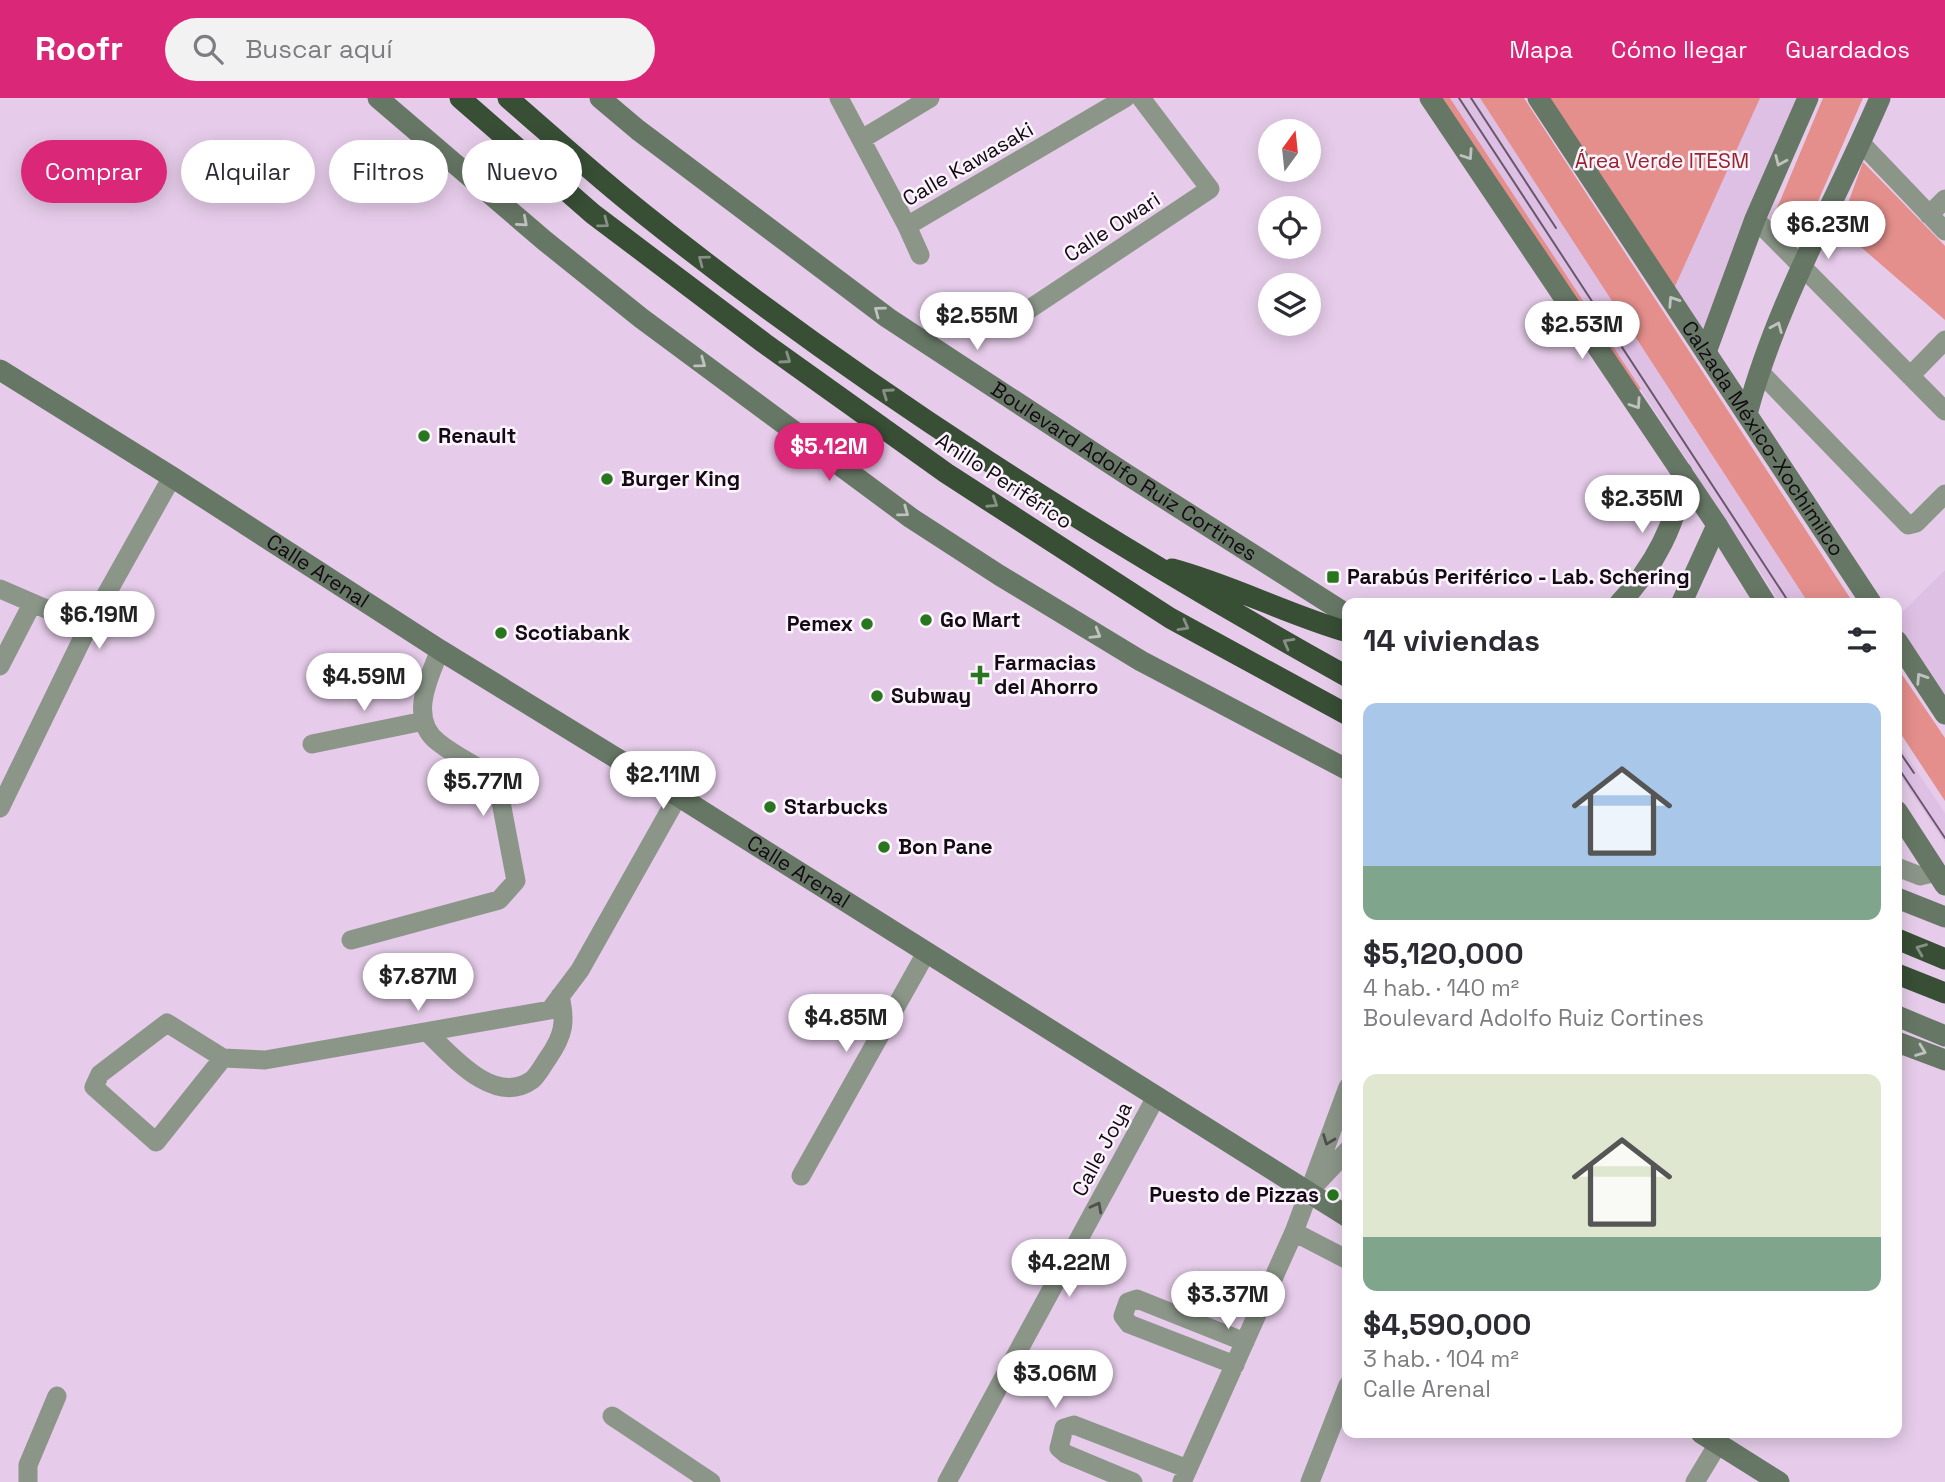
<!DOCTYPE html>
<html lang="es">
<head>
<meta charset="utf-8">
<style>
  :root { --surface:#fff; --page:#f2f2f3; --text:#2b2b33; --muted:#7c7c81; --accent:#db2777 }
  body { margin:0; font-family:"Space Grotesk",sans-serif; background:var(--page); color:var(--text); height:100vh; display:flex; flex-direction:column; font-size:26px; white-space:nowrap }
  * { box-sizing:border-box; margin:0 }
  p { font-size:23px; color:var(--muted) }
  .icon { flex:none; width:38px; height:38px; fill:none; stroke:currentColor; stroke-width:2; stroke-linecap:round; stroke-linejoin:round }
  .map { position:relative; flex:1; overflow:hidden }
  .side { position:absolute; left:1342px; top:500px; width:560px; height:840px; display:flex; flex-direction:column; background:var(--surface); border-radius:14px; box-shadow:0 4px 18px #0003 }
  .side>* { flex:none }
  .guide { position:absolute; left:21px; top:42px; width:665px; height:63px; display:flex; gap:14px }
  .needle { width:46px; rotate:15deg }
  .controls { position:absolute; left:1258px; top:21px; display:grid; gap:14px }
  .controls a { display:grid; place-items:center; width:63px; height:63px; border-radius:50%; background:var(--surface); box-shadow:0 4px 18px #0003; font-size:35px }
  .price { position:absolute; translate:-50% -60px; padding:0 16px; border-radius:24px; background:#fff; color:#222; font-size:23px; line-height:46px; filter:drop-shadow(0 2px 4px #0008) }
  .price::after { content:''; position:absolute; left:50%; top:42px; width:21px; height:16px; margin-left:-10px; background:inherit; clip-path:polygon(0 0,100% 0,50% 100%) }
  .price.on { background:var(--accent); color:#fff }
  ul { padding:0; list-style:none }
  li { display:grid; align-content:center; gap:14px; height:371px; padding:0 21px }
  li span { display:grid; place-items:center; height:217px; border-radius:14px; color:#555 }
  li>.icon { margin-inline-start:auto }
  span .icon { width:126px; height:126px; fill:#fffc; stroke-width:1 }
  li b { font-size:30px }
  h2 { display:flex; justify-content:space-between; align-items:center; height:84px; padding:0 21px; font-size:30px }
  .tag { padding:0 24px; border-radius:32px; background:var(--surface); box-shadow:0 4px 18px #0003; font-size:24px; line-height:63px }
  .tag.on { background:var(--accent); color:#fff }
  header { display:flex; align-items:center; gap:42px; box-sizing:border-box; height:98px; padding:0 35px; background:var(--accent); color:#fff }
  header strong { font-size:33px }
  nav { display:flex; gap:38px; margin-inline-start:auto; font-size:24px }
  .search { width:490px; height:63px; background:var(--page); display:flex; align-items:center; gap:18px; box-sizing:border-box; padding:0 24px; border-radius:38px; color:var(--muted); font-size:26px }
  .map>svg:first-child { display:block }
  .built { fill:#dfc0e5 }
  .green { fill:#e48f8c }
  .lines { fill:none; stroke-linecap:round; stroke-linejoin:round }
  .street { stroke:#8b9689; stroke-width:19 }
  .secondary { stroke:#677765; stroke-width:21 }
  .highway { stroke:#384e35; stroke-width:21 }
  .tram { stroke:#68586a; stroke-width:2 }
  .oneway { stroke:#c0c2c0 }
  .oneway2 { stroke:#869085 }
  .oneway3 { stroke:#4f504e }
  .poi-dot { fill:#28761e; stroke:#fcf4fd; stroke-width:2.5 }
  .labels { text-anchor:middle; stroke-width:5; stroke-linejoin:round; paint-order:stroke }
  .park-label { font-size:21px; fill:#9a232d; stroke:#fcf4fd }
  .street-label { font-size:21px; fill:#130a14; stroke:#fcf4fd }
  .poi-label { font-size:21px; font-weight:bold; fill:#130a14; stroke:#fcf4fd; text-anchor:start }
</style>
</head>
<body>
<header>
<strong>Roofr</strong>
<div class="search"><svg class="icon" aria-label="search" viewBox="0 0 24 24"><circle cx="10" cy="10" r="6"/><path d="M15 15l6 6"/></svg>Buscar aquí</div>
<nav><a>Mapa</a><a>Cómo llegar</a><a>Guardados</a></nav>
</header>
<div class="map">
<svg width="1945" height="1384" viewBox="0 0 1945 1384">
  <rect width="100%" height="100%" fill="#e6ccea"/>
  <!-- built -->
  <path class="built" d="M 1450,0 L 1480,0 L 1809,506 L 1781,506 Z
    M 1538,0 L 1808,0 L 1706,254 Z
    M 1945,472 L 1945,613 L 1897,541 L 1897,519 Z
    M 1897,643 L 1945,715 L 1945,745 L 1897,673 Z"/>
  <!-- green -->
  <path class="green" d="M 1442,0 L 1450,0 L 1641,291 L 1636,295 Z
    M 1480,0 L 1524,0 L 1854,506 L 1809,506 Z
    M 1546,0 L 1760,0 L 1672,195 Z
    M 1823,0 L 1863,0 L 1799,147 L 1772,122 Z
    M 1863,64 L 1945,148 L 1945,222 L 1839,130 Z
    M 1897,569 L 1945,640 L 1945,703 L 1897,630 Z"/>
  <g class="lines">
    <!-- street -->
    <path class="street" d="M 839,0 L 907,128 L 920,157
      M 862,41 L 930,0
      M 1861,45 L 1945,133
      M 1929,117 L 1945,101
      M 1755,121 L 1945,313
      M 907,128 L 1125,0
      M 1004,228 L 1210,91 L 1141,0
      M 1759,273 L 1908,427 L 1916,425 L 1945,396
      M 1910,278 L 1945,242
      M 0,491 L 88,529
      M 0,568 L 32,506
      M 312,646 L 424,623
      M 0,710 L 88,529 L 172,379
      M 1897,769 L 1920,778 L 1936,774
      M 351,842 L 499,802 L 516,783 L 501,704 L 494,680 C 476,667 455,658 438,644 C 408,621 429,579 440,552
      M 427,934 C 451,957 494,1009 532,982 C 538,977 543,967 548,960 C 564,937 566,924 560,898
      M 223,960 L 156,1044 L 94,989 L 100,976 L 167,925 L 223,960 L 265,962 L 550,912 L 580,872 L 678,698
      M 801,1078 L 926,855
      M 1316,1086 L 1348,1052
      M 1294,1134 L 1348,1162
      M 1235,1267 L 1129,1226 L 1123,1218 L 1128,1204 L 1137,1201 L 1245,1244
      M 612,1318 L 711,1384
      M 28,1384 L 28,1367 L 57,1298
      M 947,1384 L 1156,999
      M 1133,1384 L 1066,1356 L 1059,1350 L 1064,1330 L 1074,1327 L 1188,1371
      M 1182,1384 L 1294,1134 L 1348,989
      M 1310,1384 L 1348,1287
      M 1695,1384 L 1718,1346"/>
    <!-- secondary -->
    <g class="secondary">
      <path d="M 378,0 L 545,143 L 641,220 L 911,420 L 999,477 L 1141,563 L 1348,672"/>
      <path id="s1" d="M 600,0 L 638,32 L 888,220 L 1126,376 L 1348,517"/>
      <path d="M 1430,0 L 1717,427 L 1766,506"/>
      <path id="s2" d="M 1538,0 L 1872,506"/>
      <path d="M 1706,254 L 1755,121 L 1808,0"/>
      <path id="s3" d="M 0,272 L 172,379 L 440,552 L 678,698 L 1348,1119"/>
      <path d="M 1747,316 C 1776,206 1835,105 1880,0"/>
      <path d="M 1619,506 C 1652,471 1680,423 1682,374"/>
      <path d="M 1681,506 L 1717,427"/>
      <path d="M 1897,543 L 1945,616"/>
      <path d="M 1897,713 L 1945,787"/>
      <path d="M 1897,800 L 1945,819"/>
      <path d="M 1897,918 L 1945,938"/>
      <path d="M 1897,944 L 1945,962"/>
      <path d="M 1701,1335 L 1779,1384"/>
    </g>
    <!-- highway -->
    <path class="highway" d="M 460,0 L 593,116 L 764,245 L 946,375 L 1170,520 L 1348,617
      M 508,0 C 553,39 598,80 645,117 C 864,292 1103,442 1348,579
      M 1172,471 C 1232,487 1288,517 1348,534
      M 1897,841 L 1945,861
      M 1897,876 L 1945,895"/>
    <!-- tram -->
    <path class="tram" d="M 1459,0 L 1790,506
      M 1471,0 L 1556,130
      M 1897,650 L 1914,675
      M 1897,668 L 1945,740"/>
  </g>
  <!-- one-way arrows -->
  <defs><path id="oneway-chevron" d="M-2-3.5L2.5 0L-2 3.5" fill="none" stroke-width="1.6" stroke-linecap="round" stroke-linejoin="round" transform="scale(1.75)"/></defs>
  <g class="oneway">
    <use href="#oneway-chevron" transform="translate(1468 57) rotate(56)"/>
    <use href="#oneway-chevron" transform="translate(1780 63) rotate(114)"/>
    <use href="#oneway-chevron" transform="translate(523 124) rotate(41)"/>
    <use href="#oneway-chevron" transform="translate(1673 203) rotate(-123)"/>
    <use href="#oneway-chevron" transform="translate(879 213) rotate(-143)"/>
    <use href="#oneway-chevron" transform="translate(1777 229) rotate(-67)"/>
    <use href="#oneway-chevron" transform="translate(701 265) rotate(36)"/>
    <use href="#oneway-chevron" transform="translate(1636 306) rotate(56)"/>
    <use href="#oneway-chevron" transform="translate(904 414) rotate(36)"/>
    <use href="#oneway-chevron" transform="translate(1096 536) rotate(31)"/>
    <use href="#oneway-chevron" transform="translate(1921 580) rotate(-123)"/>
    <use href="#oneway-chevron" transform="translate(1921 953) rotate(21)"/>
  </g>
  <g class="oneway2">
    <use href="#oneway-chevron" transform="translate(604 125) rotate(37)"/>
    <use href="#oneway-chevron" transform="translate(703 162) rotate(-143)"/>
    <use href="#oneway-chevron" transform="translate(786 261) rotate(35)"/>
    <use href="#oneway-chevron" transform="translate(887 295) rotate(-145)"/>
    <use href="#oneway-chevron" transform="translate(993 405) rotate(33)"/>
    <use href="#oneway-chevron" transform="translate(1184 528) rotate(29)"/>
    <use href="#oneway-chevron" transform="translate(1288 545) rotate(-151)"/>
    <use href="#oneway-chevron" transform="translate(1921 851) rotate(-158)"/>
  </g>
  <g class="oneway3">
    <use href="#oneway-chevron" transform="translate(1328 1042) rotate(111)"/>
    <use href="#oneway-chevron" transform="translate(1097 1109) rotate(-62)"/>
  </g>
  <!-- markers -->
  <g class="poi-dot">
    <circle cx="424" cy="338" r="7"/>
    <circle cx="607" cy="381" r="7"/>
    <rect x="1326" y="472" width="14" height="14" rx="3.5"/>
    <circle cx="926" cy="522" r="7"/>
    <circle cx="867" cy="526" r="7"/>
    <circle cx="501" cy="535" r="7"/>
    <path d="M976.5 566.5h7v7h7v7h-7v7h-7v-7h-7v-7h7z"/>
    <circle cx="877" cy="598" r="7"/>
    <circle cx="770" cy="709" r="7"/>
    <circle cx="884" cy="749" r="7"/>
    <circle cx="1333" cy="1097" r="7"/>
  </g>
  <g class="labels">
    <!-- park labels -->
    <g class="park-label">
      <text x="1662" y="70">Área Verde ITESM</text>
    </g>
    <!-- street labels -->
    <g class="street-label">
      <text transform="translate(968 66) rotate(-30)" y="7">Calle Kawasaki</text>
      <text transform="translate(1112 129) rotate(-33)" y="7">Calle Owari</text>
      <text dy="7" stroke="none"><textPath href="#s2" startOffset="408">Calzada México-Xochimilco</textPath></text>
      <text dy="7" stroke="none"><textPath href="#s1" startOffset="644">Boulevard Adolfo Ruiz Cortines</textPath></text>
      <text transform="translate(1004 383) rotate(33)" y="7">Anillo Periférico</text>
      <text dy="7" stroke="none"><textPath href="#s3" startOffset="376">Calle Arenal</textPath></text>
      <text dy="7" stroke="none"><textPath href="#s3" startOffset="943">Calle Arenal</textPath></text>
      <text transform="translate(1102 1051) rotate(-62)" y="7">Calle Joya</text>
    </g>
    <!-- poi labels -->
    <g class="poi-label">
      <text x="438" y="345">Renault</text>
      <text x="621" y="388">Burger King</text>
      <text x="1347" y="486">Parabús Periférico - Lab. Schering</text>
      <text x="940" y="529">Go Mart</text>
      <text x="853" y="533" text-anchor="end">Pemex</text>
      <text x="515" y="542">Scotiabank</text>
      <text x="994" y="572">Farmacias<tspan x="994" dy="24">del Ahorro</tspan></text>
      <text x="891" y="605">Subway</text>
      <text x="784" y="716">Starbucks</text>
      <text x="898" y="756">Bon Pane</text>
      <text x="1319" y="1104" text-anchor="end">Puesto de Pizzas</text>
    </g>
  </g>
</svg>
<div class="controls">
<a><svg class="needle" viewBox="-14 -14 28 28"><path d="M0-13l5 13h-10z" fill="#e53935"/><path d="M0 13l5-13h-10z" fill="#7c7c81"/></svg></a>
<a><svg class="icon" aria-label="locate" viewBox="0 0 24 24"><circle cx="12" cy="12" r="6"/><path d="M12 2v4M12 18v4M2 12h4M18 12h4"/></svg></a>
<a><svg class="icon" aria-label="layers" viewBox="0 0 24 24"><path d="M12 4l9 5-9 5-9-5zM3 14l9 5 9-5"/></svg></a>
</div>
<b class="price" style="left:1828px;top:163px">$6.23M</b>
<b class="price" style="left:977px;top:254px">$2.55M</b>
<b class="price" style="left:1582px;top:263px">$2.53M</b>
<b class="price on" style="left:829px;top:385px">$5.12M</b>
<b class="price" style="left:1642px;top:437px">$2.35M</b>
<b class="price" style="left:99px;top:553px">$6.19M</b>
<b class="price" style="left:364px;top:615px">$4.59M</b>
<b class="price" style="left:663px;top:713px">$2.11M</b>
<b class="price" style="left:483px;top:720px">$5.77M</b>
<b class="price" style="left:418px;top:915px">$7.87M</b>
<b class="price" style="left:846px;top:956px">$4.85M</b>
<b class="price" style="left:1069px;top:1201px">$4.22M</b>
<b class="price" style="left:1228px;top:1233px">$3.37M</b>
<b class="price" style="left:1055px;top:1312px">$3.06M</b>
<div class="guide">
<a class="tag on">Comprar</a>
<a class="tag">Alquilar</a>
<a class="tag">Filtros</a>
<a class="tag">Nuevo</a>
</div>
<section class="side">
<h2>14 viviendas<svg class="icon" aria-label="filters" viewBox="0 0 24 24"><path d="M4 7h16M4 17h16"/><circle cx="9" cy="7" r="2"/><circle cx="15" cy="17" r="2"/></svg></h2>
<ul>
<li><span style="background:linear-gradient(#a9c7e8 75%,#7fa58c 0)"><svg class="icon" aria-label="home" viewBox="0 0 24 24"><path d="M3 11l9-7 9 7M6 9v11h12V9"/></svg></span><div><b>$5,120,000</b><p>4 hab. · 140 m²</p><p>Boulevard Adolfo Ruiz Cortines</p></div></li>
<li><span style="background:linear-gradient(#dfe7d0 75%,#7fa58c 0)"><svg class="icon" aria-label="home" viewBox="0 0 24 24"><path d="M3 11l9-7 9 7M6 9v11h12V9"/></svg></span><div><b>$4,590,000</b><p>3 hab. · 104 m²</p><p>Calle Arenal</p></div></li>
</ul>
</section>
</div>
</body>
</html>
